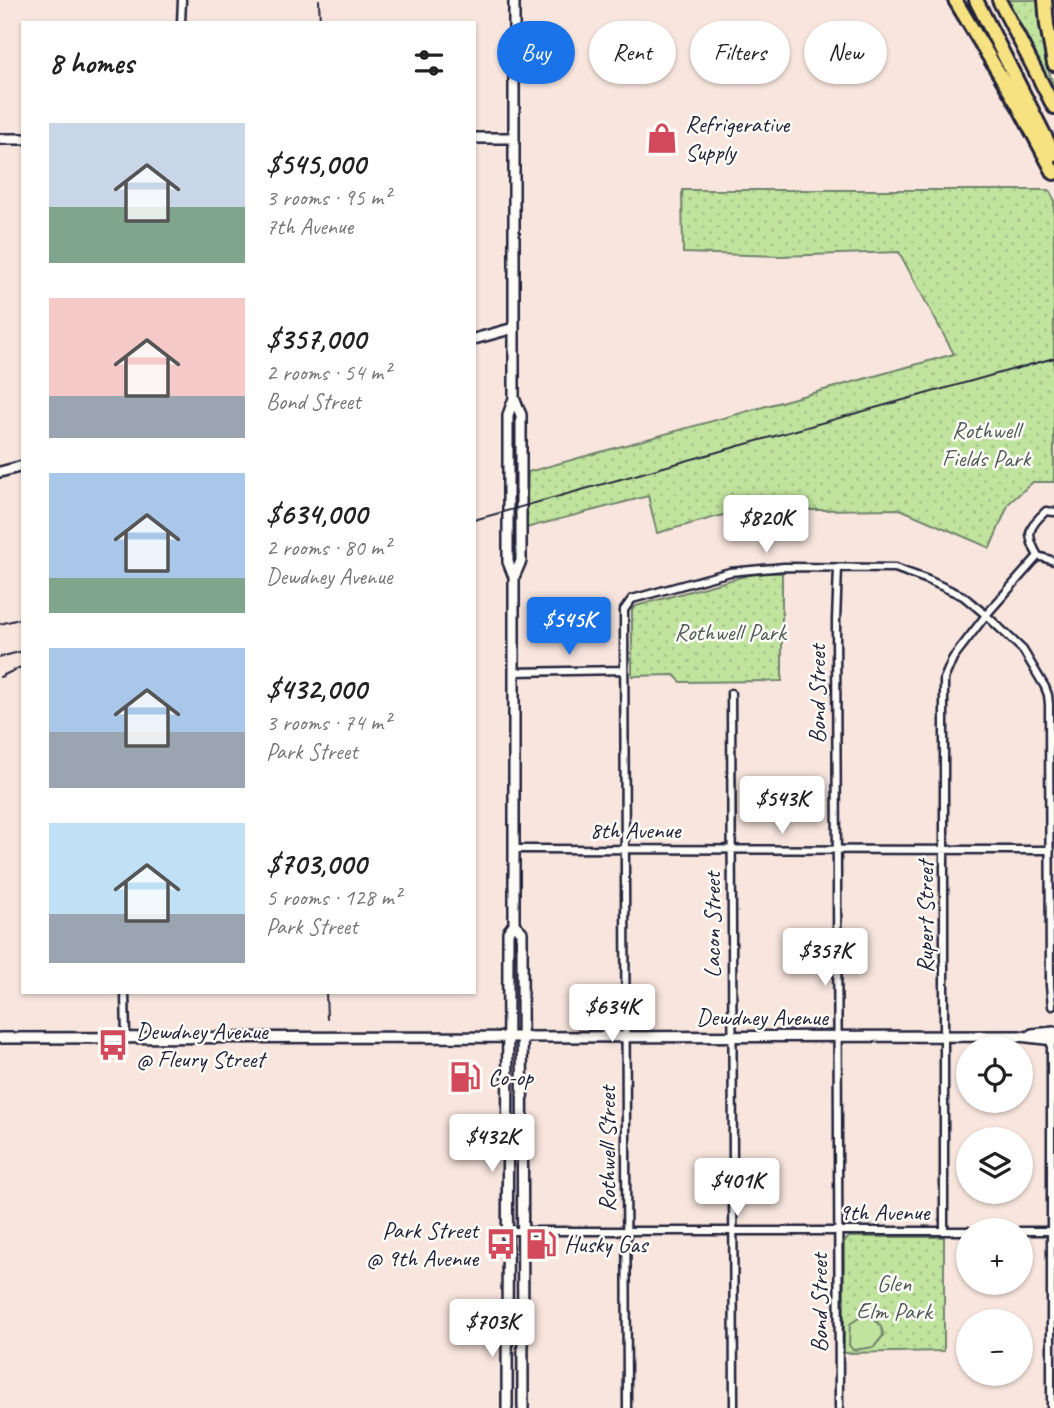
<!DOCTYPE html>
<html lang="en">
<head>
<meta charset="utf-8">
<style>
  :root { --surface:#fff; --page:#f6f6f6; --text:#222; --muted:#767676; --accent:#1a73e8 }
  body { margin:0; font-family:Caveat,sans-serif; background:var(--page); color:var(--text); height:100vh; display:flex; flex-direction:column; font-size:26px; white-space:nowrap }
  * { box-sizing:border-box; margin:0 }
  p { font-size:23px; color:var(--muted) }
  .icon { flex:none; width:38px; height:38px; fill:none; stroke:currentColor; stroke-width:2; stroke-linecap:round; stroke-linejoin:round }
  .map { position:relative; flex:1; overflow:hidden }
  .panel { position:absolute; left:21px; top:21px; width:455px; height:973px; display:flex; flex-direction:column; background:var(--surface); border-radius:0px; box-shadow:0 2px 5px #0004 }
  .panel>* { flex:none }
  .banner { position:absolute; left:497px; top:21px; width:452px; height:63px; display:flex; gap:14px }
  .controls { position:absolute; left:956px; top:1036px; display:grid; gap:14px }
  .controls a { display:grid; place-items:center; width:77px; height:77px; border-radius:50%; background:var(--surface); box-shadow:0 2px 5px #0004; font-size:35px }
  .price { position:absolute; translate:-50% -60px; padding:0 16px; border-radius:7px; background:#fff; color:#222; font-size:23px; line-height:46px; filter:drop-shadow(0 2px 4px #0008) }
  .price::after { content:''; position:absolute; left:50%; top:42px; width:21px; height:16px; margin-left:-10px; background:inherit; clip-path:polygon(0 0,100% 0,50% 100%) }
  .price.active { background:var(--accent); color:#fff }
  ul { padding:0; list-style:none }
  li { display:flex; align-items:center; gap:21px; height:175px; padding:0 28px }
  li span { display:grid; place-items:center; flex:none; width:196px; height:140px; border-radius:0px; color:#555 }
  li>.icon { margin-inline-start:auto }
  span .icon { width:84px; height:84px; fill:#fffc; stroke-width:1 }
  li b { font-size:30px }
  h2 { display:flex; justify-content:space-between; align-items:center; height:84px; padding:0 28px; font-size:30px }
  .tag { padding:0 24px; border-radius:32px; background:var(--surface); box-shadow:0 2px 5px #0004; font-size:24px; line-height:63px }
  .tag.active { background:var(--accent); color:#fff }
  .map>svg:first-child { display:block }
  .green { fill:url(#green-dots); stroke:#71836c; stroke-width:2 }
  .pitch { fill:#c0e49e; stroke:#71836c; stroke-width:2 }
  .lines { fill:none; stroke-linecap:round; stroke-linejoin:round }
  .street-casing { stroke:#22223b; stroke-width:11 }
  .secondary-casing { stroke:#22223b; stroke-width:14 }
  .highway-casing { stroke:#22223b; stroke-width:18 }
  .street { stroke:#fdfcf7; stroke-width:6 }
  .secondary { stroke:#fdfcf7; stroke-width:9 }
  .highway { stroke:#f7e281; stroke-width:12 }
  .rail { stroke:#22223b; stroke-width:2 }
  .labels { text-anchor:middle; stroke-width:5; stroke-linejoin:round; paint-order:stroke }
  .poi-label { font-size:24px; fill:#22223b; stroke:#fdfcf7; text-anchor:start }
  .park-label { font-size:24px; fill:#515c59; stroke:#fdfcf7 }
  .street-label { font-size:24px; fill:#22223b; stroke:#fdfcf7 }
</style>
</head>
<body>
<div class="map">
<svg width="1054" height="1408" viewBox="0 0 1054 1408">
  <defs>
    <pattern id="green-dots" width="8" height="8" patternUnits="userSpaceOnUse" patternTransform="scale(1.75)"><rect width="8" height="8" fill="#c0e49e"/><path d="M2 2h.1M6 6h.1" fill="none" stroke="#a5c389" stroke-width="1.8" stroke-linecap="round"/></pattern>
  </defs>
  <rect width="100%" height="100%" fill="#f8e6de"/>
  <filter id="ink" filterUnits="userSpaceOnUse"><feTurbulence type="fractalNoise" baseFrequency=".0143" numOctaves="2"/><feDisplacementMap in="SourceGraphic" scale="14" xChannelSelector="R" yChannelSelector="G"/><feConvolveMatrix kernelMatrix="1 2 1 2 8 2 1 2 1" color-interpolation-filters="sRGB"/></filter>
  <g filter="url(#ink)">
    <!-- green -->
    <path class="green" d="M 1004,0 L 1038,0 L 1047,66 L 1054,87 L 1050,88 Z
      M 682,190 L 1049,190 L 1054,199 L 1054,482 L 1033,482 L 1009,503 L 990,548 L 900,509 L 738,511 L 657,533 L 648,496 L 526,528 L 528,472 L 954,354 L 899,252 L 780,256 L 683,253 Z
      M 756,573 L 782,573 L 782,681 L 681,682 L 674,675 L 632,676 L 632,610 L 636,606 Z
      M 849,1237 L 944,1237 L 944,1351 L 844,1353 L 844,1242 Z"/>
    <!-- pitch -->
    <path class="pitch" d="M 869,1317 C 879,1321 882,1326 883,1336 L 874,1347 L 853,1350 L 849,1345 L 850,1324 L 859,1318 Z"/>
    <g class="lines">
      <defs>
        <path id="street" d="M 181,23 L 182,0
          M 1054,512 L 1046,511 C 1027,528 1026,535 1038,556 L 1054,561
          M 838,568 L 836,621 L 839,1408
          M 514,672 L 624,670
          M 731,693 L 734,1408
          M 514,849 L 1050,850
          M 125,992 L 126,1038
          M 507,1231 L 968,1231
          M 944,1231 L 944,679 L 953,658 L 986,615 L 1038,556
          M 1020,1231 L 1052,1231
          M 627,1408 L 624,610 L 632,599 L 730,572 L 784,567 L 895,568 L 928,580 L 963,596 L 986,615 L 1023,650 L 1045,687 L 1048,695 L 1049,704 L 1050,986 L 1052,1006
          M 1051,1408 L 1051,1040"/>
        <path id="secondary" d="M 514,0 L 514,398 L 508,415 L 508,562 L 514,577
          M 474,138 L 514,138
          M 0,139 L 23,139
          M 474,339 L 514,328
          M 0,472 L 23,466
          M 514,924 L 522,932 L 523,1408
          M 1032,1034 L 1054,1032
          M 0,1038 L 1019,1036 L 1054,1040
          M 507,1408 L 508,932 L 514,924 L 514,577 L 521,561 L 521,415 L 514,398"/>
        <path id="highway" d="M 955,0 L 1018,105 L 1054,173
          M 976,0 L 1054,154
          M 999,0 L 1054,107
          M 1045,0 L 1047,25 L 1054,64"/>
      </defs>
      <!-- street casing -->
      <use href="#street" class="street-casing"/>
      <!-- secondary casing -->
      <use href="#secondary" class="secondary-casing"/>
      <!-- highway casing -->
      <use href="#highway" class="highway-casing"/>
      <!-- street -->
      <use href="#street" class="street"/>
      <!-- secondary -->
      <use href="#secondary" class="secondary"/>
      <!-- highway -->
      <use href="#highway" class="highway"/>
      <!-- rail -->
      <path class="rail" d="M 319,0 L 320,23
        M 474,520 L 1054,358
        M 0,624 L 23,618
        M 0,657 L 23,651
        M 0,677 L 23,666
        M 326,992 L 327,1019"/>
    </g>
  </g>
  <!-- icons -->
  <defs>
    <symbol id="shop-bare" viewBox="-9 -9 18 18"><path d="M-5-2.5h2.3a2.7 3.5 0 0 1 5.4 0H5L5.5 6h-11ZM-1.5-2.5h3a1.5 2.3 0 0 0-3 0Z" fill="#d1495b" stroke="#fdfcf7" stroke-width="2.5" paint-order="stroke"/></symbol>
    <symbol id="bus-bare" viewBox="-9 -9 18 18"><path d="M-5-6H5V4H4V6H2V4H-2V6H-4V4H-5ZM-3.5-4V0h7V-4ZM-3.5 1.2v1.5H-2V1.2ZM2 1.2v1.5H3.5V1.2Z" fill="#d1495b" stroke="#fdfcf7" stroke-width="2.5" paint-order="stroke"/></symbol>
    <symbol id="fuel-bare" viewBox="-9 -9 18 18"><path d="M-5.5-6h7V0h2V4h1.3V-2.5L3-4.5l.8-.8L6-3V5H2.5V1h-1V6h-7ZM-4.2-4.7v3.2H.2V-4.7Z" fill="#d1495b" stroke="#fdfcf7" stroke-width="2.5" paint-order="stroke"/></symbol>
  </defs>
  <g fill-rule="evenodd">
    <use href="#shop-bare" x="640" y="116" width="44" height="44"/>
    <use href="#bus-bare" x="91" y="1023" width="44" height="44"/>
    <use href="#fuel-bare" x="443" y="1055" width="44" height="44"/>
    <use href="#bus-bare" x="479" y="1222" width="44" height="44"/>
    <use href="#fuel-bare" x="519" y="1222" width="44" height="44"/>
  </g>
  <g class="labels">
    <!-- poi labels -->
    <g class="poi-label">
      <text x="685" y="132">Refrigerative<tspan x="685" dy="28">Supply</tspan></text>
      <text x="136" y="1039">Dewdney Avenue<tspan x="136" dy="28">@ Fleury Street</tspan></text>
      <text x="488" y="1085">Co-op</text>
      <text x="478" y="1238" text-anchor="end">Park Street<tspan x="478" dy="28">@ 9th Avenue</tspan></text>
      <text x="564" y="1252">Husky Gas</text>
    </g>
    <!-- park labels -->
    <g class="park-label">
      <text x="986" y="438">Rothwell<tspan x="986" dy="28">Fields Park</tspan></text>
      <text x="730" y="640">Rothwell Park</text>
      <text x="894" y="1291">Glen<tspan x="894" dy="28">Elm Park</tspan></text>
    </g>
    <!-- street labels -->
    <g class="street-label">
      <text transform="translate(817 694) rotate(-90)" y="8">Bond Street</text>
      <text x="635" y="838">8th Avenue</text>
      <text transform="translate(925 917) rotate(-90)" y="8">Rupert Street</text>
      <text transform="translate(712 925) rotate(-90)" y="8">Lacon Street</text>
      <text x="762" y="1025">Dewdney Avenue</text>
      <text transform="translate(607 1149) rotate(-90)" y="8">Rothwell Street</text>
      <text x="884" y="1220">9th Avenue</text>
      <text transform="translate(819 1303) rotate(-90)" y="8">Bond Street</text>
    </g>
  </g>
</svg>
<div class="controls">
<a><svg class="icon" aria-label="locate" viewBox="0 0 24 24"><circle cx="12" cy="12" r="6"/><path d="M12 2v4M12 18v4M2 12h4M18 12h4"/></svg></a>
<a><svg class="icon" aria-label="layers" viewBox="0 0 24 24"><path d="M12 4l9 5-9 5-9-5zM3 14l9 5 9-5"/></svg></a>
<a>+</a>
<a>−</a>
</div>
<b class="price" style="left:766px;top:555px">$820K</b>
<b class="price active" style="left:569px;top:657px">$545K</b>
<b class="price" style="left:782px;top:836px">$543K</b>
<b class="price" style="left:825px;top:988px">$357K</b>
<b class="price" style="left:612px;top:1044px">$634K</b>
<b class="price" style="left:492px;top:1174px">$432K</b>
<b class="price" style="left:737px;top:1218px">$401K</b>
<b class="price" style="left:492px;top:1359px">$703K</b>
<div class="banner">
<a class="tag active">Buy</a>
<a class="tag">Rent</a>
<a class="tag">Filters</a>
<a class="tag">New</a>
</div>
<section class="panel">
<h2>8 homes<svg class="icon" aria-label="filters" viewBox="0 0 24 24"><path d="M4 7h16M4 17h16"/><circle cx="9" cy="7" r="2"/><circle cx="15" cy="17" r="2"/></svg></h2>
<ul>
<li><span style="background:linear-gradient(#c9d6e8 60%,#7fa58c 0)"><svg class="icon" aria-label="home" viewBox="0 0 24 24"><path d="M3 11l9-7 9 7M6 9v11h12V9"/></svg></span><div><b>$545,000</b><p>3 rooms · 95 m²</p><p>7th Avenue</p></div></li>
<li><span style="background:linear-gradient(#f6c9c9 70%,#9aa5b1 0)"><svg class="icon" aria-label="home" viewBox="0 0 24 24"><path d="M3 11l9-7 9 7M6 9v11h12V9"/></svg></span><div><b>$357,000</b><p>2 rooms · 54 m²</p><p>Bond Street</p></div></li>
<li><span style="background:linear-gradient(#a9c7e8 75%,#7fa58c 0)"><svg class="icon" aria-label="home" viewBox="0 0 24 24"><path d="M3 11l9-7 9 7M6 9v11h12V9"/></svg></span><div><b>$634,000</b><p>2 rooms · 80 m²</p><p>Dewdney Avenue</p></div></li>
<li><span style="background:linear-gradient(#a9c7e8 60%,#9aa5b1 0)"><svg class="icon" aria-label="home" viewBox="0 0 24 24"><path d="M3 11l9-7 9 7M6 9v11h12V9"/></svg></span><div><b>$432,000</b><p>3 rooms · 74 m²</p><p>Park Street</p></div></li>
<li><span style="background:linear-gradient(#bfe0f5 65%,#9aa5b1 0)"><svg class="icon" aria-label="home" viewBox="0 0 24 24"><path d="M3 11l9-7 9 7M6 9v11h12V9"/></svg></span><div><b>$703,000</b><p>5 rooms · 128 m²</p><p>Park Street</p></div></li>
</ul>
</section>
</div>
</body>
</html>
